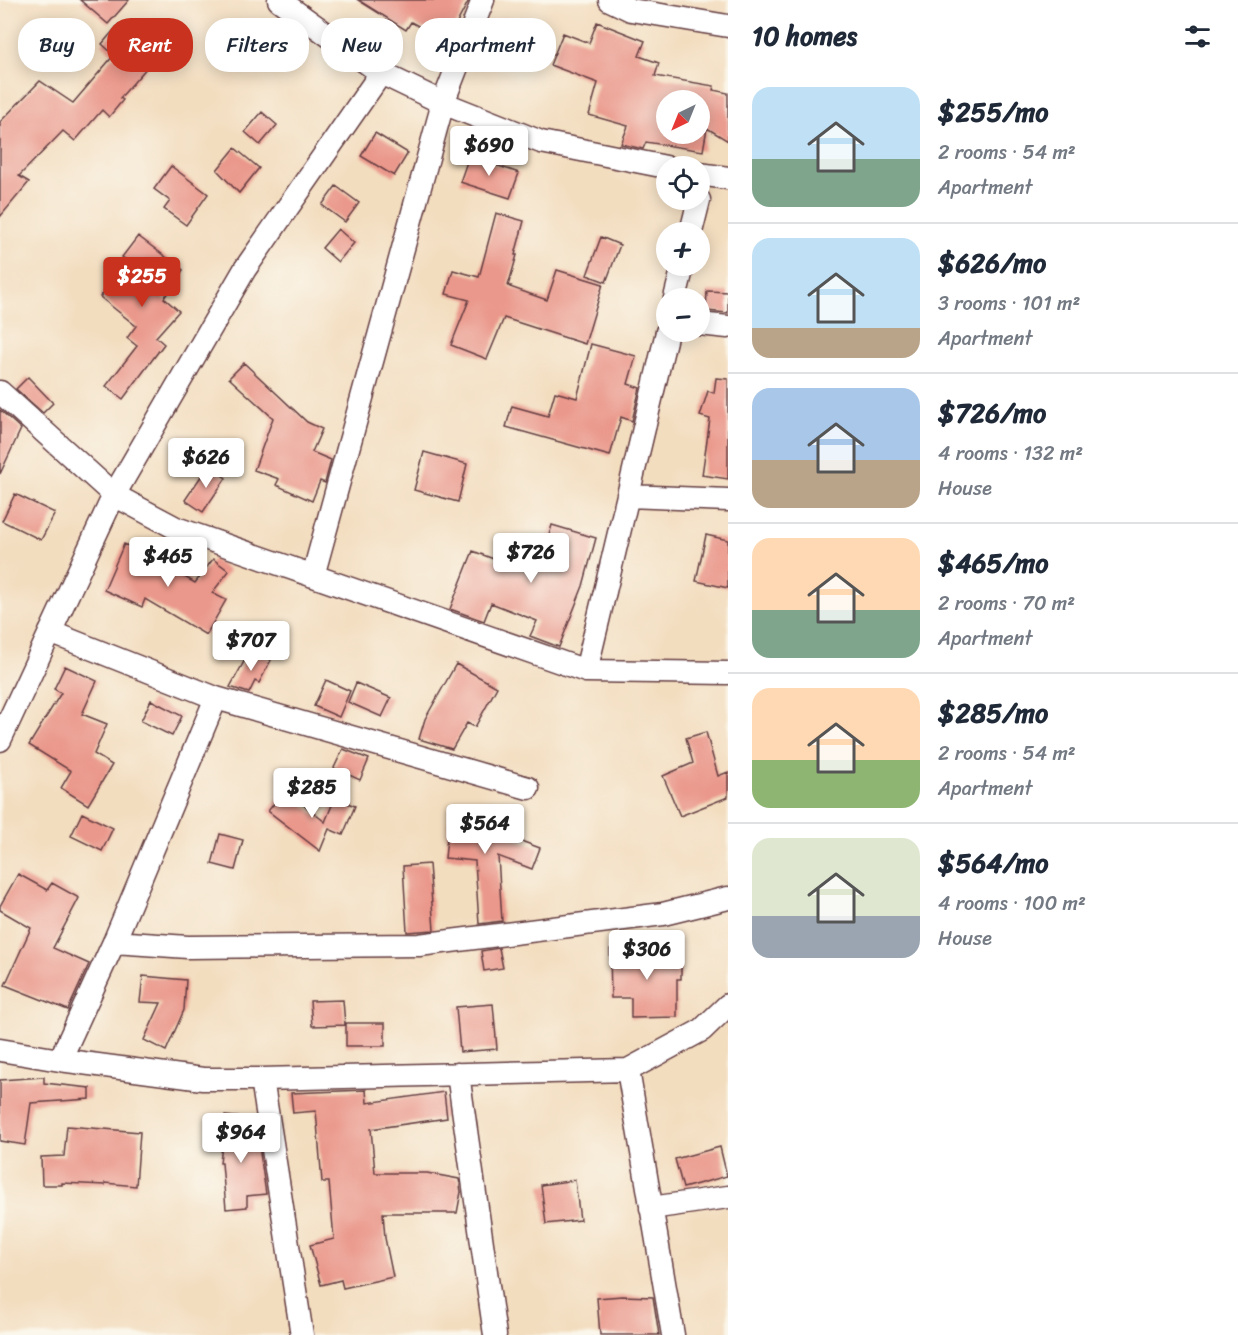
<!DOCTYPE html>
<html lang="en">
<head>
<meta charset="utf-8">
<style>
  :root { --surface:#fff; --page:#f6f6f7; --text:#1f2937; --muted:#747a83; --line:#e0e1e3; --accent:#c8321e }
  body { margin:0; font-family:Sriracha,sans-serif; background:var(--page); color:var(--text); height:100vh; display:flex; flex-direction:column; font-size:22px; white-space:nowrap }
  * { box-sizing:border-box; margin:0 }
  p { font-size:20px; color:var(--muted) }
  .icon { flex:none; width:33px; height:33px; fill:none; stroke:currentColor; stroke-width:2; stroke-linecap:round; stroke-linejoin:round }
  .map { position:relative; flex:1; overflow:hidden }
  .sheet { display:flex; flex-direction:column; background:var(--surface); width:510px }
  .sheet>* { flex:none }
  .top-card { position:absolute; left:18px; top:18px; width:570px; height:54px; display:flex; gap:12px }
  .needle { width:39px; rotate:223deg }
  .tools { position:absolute; left:656px; top:90px; display:grid; gap:12px }
  .tools a { display:grid; place-items:center; width:54px; height:54px; border-radius:50%; background:var(--surface); box-shadow:0 3px 15px #0003; font-size:30px }
  .price { position:absolute; translate:-50% -51px; padding:0 14px; border-radius:6px; background:#fff; color:#222; font-size:20px; line-height:39px; filter:drop-shadow(0 2px 3px #0008) }
  .price::after { content:''; position:absolute; left:50%; top:36px; width:18px; height:14px; margin-left:-9px; background:inherit; clip-path:polygon(0 0,100% 0,50% 100%) }
  .price.active { background:var(--accent); color:#fff }
  ul { padding:0; list-style:none }
  li { display:flex; align-items:center; gap:18px; height:150px; padding:0 24px }
  li+li { border-top:2px solid var(--line) }
  li span { display:grid; place-items:center; flex:none; width:168px; height:120px; border-radius:18px; color:#555 }
  li>.icon { margin-inline-start:auto }
  span .icon { width:72px; height:72px; fill:#fffc; stroke-width:1 }
  li b { font-size:26px }
  h2 { display:flex; justify-content:space-between; align-items:center; height:72px; padding:0 24px; font-size:26px }
  .tag { padding:0 21px; border-radius:24px; background:var(--surface); box-shadow:0 3px 15px #0003; font-size:21px; line-height:54px }
  .tag.active { background:var(--accent); color:#fff }
  main { display:flex; flex:1; min-height:0 }
  .map>svg:first-child { display:block }
  .building { fill:#ea988b; fill-rule:evenodd }
  .lines { fill:none; stroke-linecap:round; stroke-linejoin:round }
  .street-casing { stroke:#633c41; stroke-width:25 }
  .street { stroke:#fff; stroke-width:22 }
</style>
</head>
<body>
<main>
<div class="map">
<svg width="728" height="1335" viewBox="0 0 728 1335">
  <rect width="100%" height="100%" fill="#fbf7ec"/>
  <filter id="ink" filterUnits="userSpaceOnUse"><feTurbulence type="fractalNoise" baseFrequency=".0167" numOctaves="2"/><feDisplacementMap in="SourceGraphic" scale="12" xChannelSelector="R" yChannelSelector="G"/><feConvolveMatrix kernelMatrix="1 2 1 2 8 2 1 2 1" color-interpolation-filters="sRGB"/></filter>
  <filter id="wash" filterUnits="userSpaceOnUse"><feTurbulence type="fractalNoise" baseFrequency=".008" numOctaves="4" result="noise"/><feDisplacementMap in="SourceGraphic" scale="24" xChannelSelector="R" yChannelSelector="G"/><feGaussianBlur stdDeviation="1.35" result="paint"/><feColorMatrix in="noise" values="0 0 0 0 0 0 0 0 0 0 0 0 0 0 0 0 0 1.4 0 .05"/><feComposite in="paint" operator="in"/></filter>
  <g filter="url(#wash)">
    <rect width="100%" height="100%" fill="#f3ddbf"/>
    <g id="blocks">
      <!-- building -->
      <path class="building" d="M 80,0 L 129,0 L 108,24 Z
        M 358,0 L 469,0 L 447,42 L 411,22 L 406,30 Z
        M 597,22 L 645,41 L 639,56 L 659,63 L 655,76 L 714,86 L 713,90 L 728,93 L 728,141 L 707,128 L 703,151 L 646,142 L 643,149 L 621,144 L 628,126 L 589,115 L 598,83 L 550,65 L 563,33 L 589,43 ZM 666,100 L 699,100 L 699,134 L 666,134 Z
        M 119,24 L 156,57 L 120,98 L 123,100 L 109,117 L 102,110 L 75,141 L 63,131 L 19,176 L 29,182 L 0,217 L 0,122 L 40,81 L 73,103 L 114,55 L 102,44 Z
        M 262,112 L 277,125 L 260,145 L 245,132 Z
        M 375,133 L 408,153 L 394,176 L 361,156 Z
        M 235,148 L 259,168 L 239,193 L 217,170 Z
        M 469,156 L 519,173 L 510,198 L 460,182 Z
        M 171,166 L 208,194 L 186,225 L 164,209 L 170,201 L 154,189 Z
        M 336,186 L 359,203 L 345,222 L 322,205 Z
        M 496,213 L 524,221 L 515,255 L 517,255 L 508,286 L 511,286 L 510,287 L 547,300 L 557,270 L 603,284 L 585,344 L 504,318 L 487,359 L 451,345 L 469,300 L 446,294 L 453,270 L 479,277 Z
        M 338,229 L 354,243 L 338,262 L 322,248 Z
        M 138,236 L 183,270 L 164,298 L 179,311 L 156,337 L 164,344 L 123,399 L 106,386 L 137,346 L 127,338 L 136,326 L 100,297 L 128,261 L 122,257 Z
        M 601,237 L 620,245 L 606,282 L 587,275 Z
        M 707,291 L 728,292 L 728,313 L 706,311 Z
        M 591,344 L 636,356 L 628,384 L 640,388 L 632,421 L 621,417 L 610,456 L 506,427 L 512,406 L 548,416 L 555,392 L 577,398 Z
        M 244,363 L 307,422 L 322,429 L 312,452 L 331,460 L 325,483 L 320,481 L 312,501 L 276,485 L 279,479 L 254,470 L 273,418 L 229,378 Z
        M 28,377 L 53,403 L 43,413 L 16,389 Z
        M 716,378 L 728,379 L 728,479 L 702,475 L 710,419 L 700,416 L 708,391 L 714,393 Z
        M 0,410 L 21,429 L 0,474 Z
        M 424,452 L 467,464 L 458,502 L 414,490 Z
        M 208,466 L 226,478 L 203,512 L 185,500 Z
        M 15,494 L 55,513 L 41,540 L 2,521 Z
        M 552,525 L 596,538 L 583,586 L 559,647 L 530,636 L 537,621 L 491,603 L 484,621 L 450,609 L 473,551 L 514,567 L 521,548 L 543,556 Z
        M 706,535 L 728,540 L 728,588 L 696,581 Z
        M 124,544 L 161,561 L 160,563 L 195,583 L 213,559 L 229,571 L 212,593 L 226,600 L 206,635 L 145,599 L 142,607 L 104,590 Z
        M 251,649 L 271,660 L 259,683 L 255,681 L 249,693 L 230,687 Z
        M 456,664 L 497,687 L 475,727 L 467,723 L 452,749 L 419,739 L 425,719 Z
        M 65,666 L 97,681 L 82,714 L 107,724 L 94,754 L 112,765 L 88,805 L 61,788 L 71,771 L 29,745 L 61,693 L 54,689 Z
        M 326,680 L 350,691 L 339,717 L 314,706 Z
        M 356,683 L 391,698 L 382,717 L 348,702 Z
        M 151,700 L 182,716 L 172,736 L 141,721 Z
        M 706,732 L 718,776 L 728,772 L 728,797 L 680,816 L 663,776 L 693,763 L 686,738 Z
        M 343,749 L 369,759 L 360,780 L 334,768 Z
        M 285,790 L 325,822 L 335,798 L 355,806 L 343,835 L 329,829 L 320,851 L 268,811 Z
        M 450,807 L 496,811 L 494,831 L 540,848 L 532,869 L 498,856 L 502,921 L 479,924 L 475,861 L 445,858 Z
        M 82,813 L 113,828 L 102,851 L 71,836 Z
        M 220,834 L 243,840 L 235,870 L 212,864 Z
        M 429,864 L 434,930 L 407,932 L 403,866 Z
        M 18,874 L 47,890 L 52,883 L 79,898 L 53,948 L 89,964 L 68,1010 L 5,985 L 31,928 L 0,910 L 0,906 Z
        M 499,948 L 503,968 L 484,971 L 481,951 Z
        M 610,949 L 681,951 L 681,979 L 677,979 L 677,1017 L 631,1018 L 631,998 L 611,998 Z
        M 143,976 L 186,980 L 184,1010 L 166,1051 L 144,1040 L 161,1003 L 140,1002 Z
        M 343,1000 L 345,1025 L 312,1026 L 310,1001 Z
        M 493,1004 L 497,1049 L 460,1052 L 456,1007 Z
        M 346,1023 L 385,1023 L 385,1046 L 346,1046 Z
        M 44,1077 L 44,1083 L 90,1088 L 90,1099 L 31,1103 L 25,1145 L 0,1141 L 0,1080 Z
        M 366,1090 L 367,1103 L 444,1092 L 447,1118 L 371,1129 L 375,1173 L 427,1173 L 459,1179 L 461,1192 L 457,1213 L 383,1213 L 385,1238 L 393,1277 L 343,1288 L 341,1280 L 321,1285 L 310,1245 L 334,1239 L 329,1182 L 322,1182 L 316,1111 L 293,1113 L 291,1093 Z
        M 225,1116 L 246,1118 L 245,1131 L 257,1133 L 266,1194 L 247,1196 L 247,1207 L 226,1209 L 222,1163 L 220,1163 Z
        M 67,1126 L 140,1132 L 136,1186 L 105,1183 L 105,1185 L 62,1183 L 62,1185 L 42,1185 L 41,1157 L 64,1156 Z
        M 720,1147 L 727,1176 L 683,1188 L 675,1159 Z
        M 575,1180 L 580,1220 L 546,1224 L 541,1185 Z
        M 622,1296 L 653,1297 L 659,1335 L 600,1335 L 597,1298 Z"/>
    </g>
  </g>
  <g filter="url(#ink)">
    <use href="#blocks" fill-opacity="0" stroke="#633c41" stroke-width="1.5"/>
    <g class="lines">
      <defs>
        <path id="street" d="M 279,0 L 381,73 L 443,103 L 541,142 L 666,167
          M 610,0 L 631,10 L 728,26
          M 699,174 L 728,178
          M 691,232 L 699,200
          M 675,298 L 683,266
          M 699,324 L 728,327
          M 0,392 L 114,495 L 176,528 L 586,671 L 728,673
          M 628,496 L 728,500
          M 313,576 L 443,103 L 483,0
          M 50,632 L 216,698 L 528,788
          M 586,671 L 667,332
          M 0,740 L 114,495 L 245,269 L 381,73
          M 114,942 L 188,947 L 419,945 L 663,914 L 728,898
          M 0,1050 L 60,1060 L 203,1079 L 262,1079 L 628,1070 L 702,1030 L 728,1005
          M 60,1060 L 114,942 L 216,698
          M 628,1070 L 673,1335
          M 458,1074 L 495,1335
          M 262,1079 L 302,1335
          M 651,1208 L 728,1197"/>
      </defs>
      <!-- street casing -->
      <use href="#street" class="street-casing"/>
      <!-- street -->
      <use href="#street" class="street"/>
    </g>
  </g>
</svg>
<div class="tools">
<a><svg class="needle" viewBox="-14 -14 28 28"><path d="M0-13l5 13h-10z" fill="#e53935"/><path d="M0 13l5-13h-10z" fill="#747a83"/></svg></a>
<a><svg class="icon" aria-label="locate" viewBox="0 0 24 24"><circle cx="12" cy="12" r="6"/><path d="M12 2v4M12 18v4M2 12h4M18 12h4"/></svg></a>
<a>+</a>
<a>−</a>
</div>
<b class="price" style="left:489px;top:177px">$690</b>
<b class="price active" style="left:142px;top:308px">$255</b>
<b class="price" style="left:206px;top:489px">$626</b>
<b class="price" style="left:531px;top:584px">$726</b>
<b class="price" style="left:168px;top:588px">$465</b>
<b class="price" style="left:251px;top:672px">$707</b>
<b class="price" style="left:312px;top:819px">$285</b>
<b class="price" style="left:485px;top:855px">$564</b>
<b class="price" style="left:647px;top:981px">$306</b>
<b class="price" style="left:241px;top:1164px">$964</b>
<div class="top-card">
<a class="tag">Buy</a>
<a class="tag active">Rent</a>
<a class="tag">Filters</a>
<a class="tag">New</a>
<a class="tag">Apartment</a>
</div>
</div>
<section class="sheet">
<h2>10 homes<svg class="icon" aria-label="filters" viewBox="0 0 24 24"><path d="M4 7h16M4 17h16"/><circle cx="9" cy="7" r="2"/><circle cx="15" cy="17" r="2"/></svg></h2>
<ul>
<li><span style="background:linear-gradient(#bfe0f5 60%,#7fa58c 0)"><svg class="icon" aria-label="home" viewBox="0 0 24 24"><path d="M3 11l9-7 9 7M6 9v11h12V9"/></svg></span><div><b>$255/mo</b><p>2 rooms · 54 m²</p><p>Apartment</p></div></li>
<li><span style="background:linear-gradient(#bfe0f5 75%,#b9a48a 0)"><svg class="icon" aria-label="home" viewBox="0 0 24 24"><path d="M3 11l9-7 9 7M6 9v11h12V9"/></svg></span><div><b>$626/mo</b><p>3 rooms · 101 m²</p><p>Apartment</p></div></li>
<li><span style="background:linear-gradient(#a9c7e8 60%,#b9a48a 0)"><svg class="icon" aria-label="home" viewBox="0 0 24 24"><path d="M3 11l9-7 9 7M6 9v11h12V9"/></svg></span><div><b>$726/mo</b><p>4 rooms · 132 m²</p><p>House</p></div></li>
<li><span style="background:linear-gradient(#ffd9b3 60%,#7fa58c 0)"><svg class="icon" aria-label="home" viewBox="0 0 24 24"><path d="M3 11l9-7 9 7M6 9v11h12V9"/></svg></span><div><b>$465/mo</b><p>2 rooms · 70 m²</p><p>Apartment</p></div></li>
<li><span style="background:linear-gradient(#ffd9b3 60%,#8fb573 0)"><svg class="icon" aria-label="home" viewBox="0 0 24 24"><path d="M3 11l9-7 9 7M6 9v11h12V9"/></svg></span><div><b>$285/mo</b><p>2 rooms · 54 m²</p><p>Apartment</p></div></li>
<li><span style="background:linear-gradient(#dfe7d0 65%,#9aa5b1 0)"><svg class="icon" aria-label="home" viewBox="0 0 24 24"><path d="M3 11l9-7 9 7M6 9v11h12V9"/></svg></span><div><b>$564/mo</b><p>4 rooms · 100 m²</p><p>House</p></div></li>
</ul>
</section>
</main>
</body>
</html>
